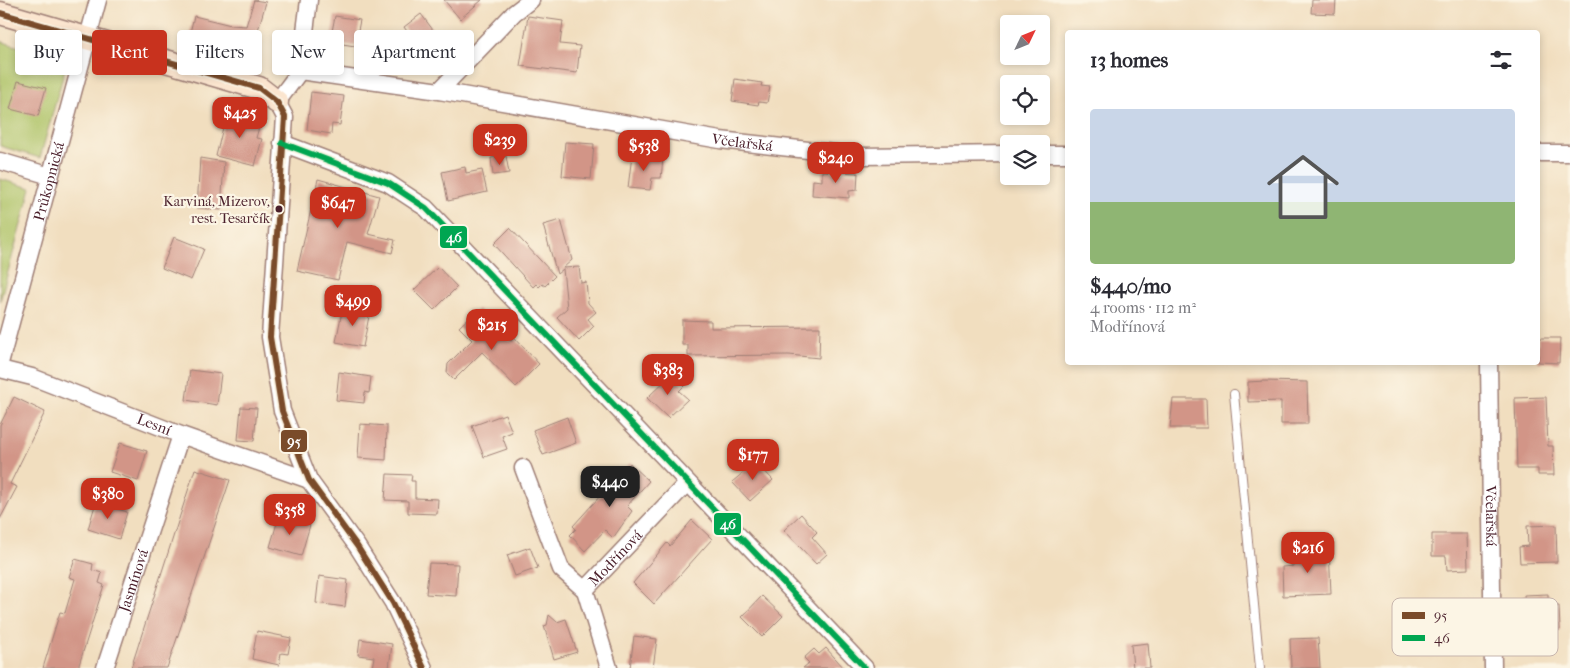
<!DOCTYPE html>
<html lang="en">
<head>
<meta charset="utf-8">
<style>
  :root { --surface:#fff; --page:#f2f2f3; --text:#2b2b33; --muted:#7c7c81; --accent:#c8321e }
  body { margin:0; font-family:"IM FELL French Canon",serif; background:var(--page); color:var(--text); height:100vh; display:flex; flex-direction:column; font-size:19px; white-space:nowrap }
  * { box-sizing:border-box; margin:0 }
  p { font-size:16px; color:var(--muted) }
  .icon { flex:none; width:28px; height:28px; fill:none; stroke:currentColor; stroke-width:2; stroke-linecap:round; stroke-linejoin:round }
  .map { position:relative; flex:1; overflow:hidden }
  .side { position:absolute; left:1065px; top:30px; width:475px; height:335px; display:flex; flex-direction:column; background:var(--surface); border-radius:5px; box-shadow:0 2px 8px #0003 }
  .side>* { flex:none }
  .top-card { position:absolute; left:15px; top:30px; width:475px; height:45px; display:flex; gap:10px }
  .needle { width:32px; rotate:47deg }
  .controls { position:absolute; left:1000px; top:15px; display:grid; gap:10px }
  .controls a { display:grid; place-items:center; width:50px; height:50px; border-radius:5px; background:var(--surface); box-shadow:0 2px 8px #0003; font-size:25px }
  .price { position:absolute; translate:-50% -42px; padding:0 11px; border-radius:10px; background:var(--accent); color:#fff; font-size:16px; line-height:32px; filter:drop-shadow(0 1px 2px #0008) }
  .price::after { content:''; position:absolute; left:50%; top:30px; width:15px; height:11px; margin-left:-8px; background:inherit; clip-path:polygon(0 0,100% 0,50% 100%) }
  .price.active { background:#222; color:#fff }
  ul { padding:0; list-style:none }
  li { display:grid; align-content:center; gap:10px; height:265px; padding:0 25px }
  li span { display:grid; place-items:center; height:155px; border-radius:5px; color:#555 }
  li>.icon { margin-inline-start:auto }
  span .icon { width:90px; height:90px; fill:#fffc; stroke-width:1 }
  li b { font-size:21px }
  h2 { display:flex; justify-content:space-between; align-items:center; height:60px; padding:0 25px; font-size:21px }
  .tag { padding:0 18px; border-radius:5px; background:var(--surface); box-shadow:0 2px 8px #0003; font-size:18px; line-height:45px }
  .tag.active { background:var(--accent); color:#fff }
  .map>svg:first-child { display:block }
  .green { fill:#aec368; stroke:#7c714a }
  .building { fill:#d29587 }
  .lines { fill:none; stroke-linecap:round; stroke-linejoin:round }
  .lane-casing { stroke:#9e7e75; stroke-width:10 }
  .street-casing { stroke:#9e7e75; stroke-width:19 }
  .secondary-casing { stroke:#9e7e75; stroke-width:25 }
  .lane { stroke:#fff; stroke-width:8 }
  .street { stroke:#fff; stroke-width:16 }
  .secondary { stroke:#fbe5cf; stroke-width:22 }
  .bus-1-casing { stroke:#fcf5e5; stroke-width:10 }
  .bus-2-casing { stroke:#fcf5e5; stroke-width:10 }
  .bus-1 { stroke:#7a4b2a; stroke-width:6 }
  .bus-2 { stroke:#00a651; stroke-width:6 }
  .bus-dot { fill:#4a1f2b; stroke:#fcf5e5; stroke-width:2 }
  .labels { text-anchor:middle; stroke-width:4.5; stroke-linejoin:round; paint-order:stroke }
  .bus-label { font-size:14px; fill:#4a1f2b; stroke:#fcf5e5; text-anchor:end }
  .street-label { font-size:15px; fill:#4a1f2b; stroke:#fcf5e5 }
  .key { fill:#fcf5e5; stroke:#c7b5ad; stroke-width:1 }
  .key-label { font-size:14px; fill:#4a1f2b }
  .line-badge { stroke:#fcf5e5; stroke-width:2 }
  .badge-label { font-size:14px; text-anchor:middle; font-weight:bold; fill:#fff }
</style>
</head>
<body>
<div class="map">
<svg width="1570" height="668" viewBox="0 0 1570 668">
  <rect width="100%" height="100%" fill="#fcf5e5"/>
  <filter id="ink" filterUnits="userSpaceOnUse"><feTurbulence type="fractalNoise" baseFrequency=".02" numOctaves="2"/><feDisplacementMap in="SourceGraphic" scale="10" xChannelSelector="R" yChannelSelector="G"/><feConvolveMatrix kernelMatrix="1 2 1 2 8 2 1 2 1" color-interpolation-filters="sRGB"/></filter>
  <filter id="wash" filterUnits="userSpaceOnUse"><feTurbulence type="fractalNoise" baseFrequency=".0096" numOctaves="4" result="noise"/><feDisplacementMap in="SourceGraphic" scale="20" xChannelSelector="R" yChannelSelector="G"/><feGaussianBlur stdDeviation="1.12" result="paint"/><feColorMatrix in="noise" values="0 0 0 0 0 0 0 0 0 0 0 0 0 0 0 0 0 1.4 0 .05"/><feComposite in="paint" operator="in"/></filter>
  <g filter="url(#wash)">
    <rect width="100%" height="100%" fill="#f1debf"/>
    <!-- green -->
    <path class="green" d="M 0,41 L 67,62 L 40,158 L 0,146 Z
      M 0,179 L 31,188 L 0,301 Z"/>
    <g id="blocks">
      <!-- building -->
      <path class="building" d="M 254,0 L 266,2 L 251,55 L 189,37 L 194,16 L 231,25 L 246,26 Z
        M 444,0 L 482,0 L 460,19 Z
        M 1312,0 L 1336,0 L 1335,14 L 1311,13 Z
        M 421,14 L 442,42 L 432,50 L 427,44 L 420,50 L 404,27 Z
        M 335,16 L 360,20 L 355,46 L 330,42 Z
        M 528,16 L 563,21 L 560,44 L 580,46 L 577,73 L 520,66 Z
        M 735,79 L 762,83 L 761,86 L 770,87 L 767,103 L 759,102 L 758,105 L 732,101 Z
        M 18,81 L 46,88 L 38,116 L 10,109 Z
        M 311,92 L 344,96 L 340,125 L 332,124 L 331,134 L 307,130 Z
        M 227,111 L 261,120 L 256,138 L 262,139 L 255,166 L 216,156 Z
        M 565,142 L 594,144 L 591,179 L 562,176 Z
        M 632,155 L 663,159 L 661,178 L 652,178 L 650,190 L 628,188 Z
        M 506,156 L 509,173 L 493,175 L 491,158 Z
        M 200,158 L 224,162 L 221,210 L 197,208 Z
        M 465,167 L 466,173 L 482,170 L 487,192 L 448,201 L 442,172 Z
        M 822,171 L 858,173 L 857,190 L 849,191 L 849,198 L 812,195 L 813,180 L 822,181 Z
        M 318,179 L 379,196 L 368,234 L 395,240 L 392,253 L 347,242 L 338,280 L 297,271 Z
        M 561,220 L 572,260 L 563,268 L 579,267 L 581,283 L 586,282 L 588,303 L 596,312 L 588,319 L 594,326 L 579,341 L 557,317 L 567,308 L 563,269 L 557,274 L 543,225 Z
        M 510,228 L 555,276 L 545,286 L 542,284 L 539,287 L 536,284 L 533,287 L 494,244 Z
        M 174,237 L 204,249 L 191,280 L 162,268 Z
        M 438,267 L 457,287 L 434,310 L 414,290 Z
        M 343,306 L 370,311 L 363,347 L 336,342 Z
        M 478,309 L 510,341 L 514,337 L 539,364 L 516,387 L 482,352 L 454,380 L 447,373 L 448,364 L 472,340 L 459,327 Z
        M 682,320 L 711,321 L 711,328 L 820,327 L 819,358 L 789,355 L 688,356 L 688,345 L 682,345 Z
        M 1538,338 L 1560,338 L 1559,363 L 1538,362 Z
        M 190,370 L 221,374 L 217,405 L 186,400 Z
        M 339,372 L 371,377 L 369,393 L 365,392 L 364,403 L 336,400 Z
        M 672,374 L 684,386 L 679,391 L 688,399 L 668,418 L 647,398 Z
        M 1265,381 L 1307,382 L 1308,424 L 1281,424 L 1281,401 L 1248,402 L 1248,382 Z
        M 14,397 L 45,412 L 10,484 L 17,487 L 0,519 L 0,425 Z
        M 1546,397 L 1548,446 L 1553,446 L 1554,475 L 1538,475 L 1538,469 L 1517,469 L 1515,398 Z
        M 1173,399 L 1206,399 L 1207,428 L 1170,428 Z
        M 241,407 L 257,408 L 254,441 L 238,440 Z
        M 505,414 L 512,432 L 502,436 L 507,449 L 484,457 L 472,426 Z
        M 567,417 L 576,443 L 543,455 L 533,430 Z
        M 360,424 L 387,426 L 386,460 L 358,458 Z
        M 120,443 L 147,451 L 138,481 L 110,472 Z
        M 756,462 L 773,480 L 750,501 L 732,482 Z
        M 630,463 L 649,481 L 627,506 L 632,511 L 613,538 L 605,530 L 585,551 L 570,535 L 576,529 L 573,526 Z
        M 195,469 L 230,480 L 167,668 L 131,668 Z
        M 387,474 L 412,475 L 411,481 L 415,481 L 415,498 L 438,499 L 437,514 L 408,513 L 408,501 L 385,500 Z
        M 96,502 L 127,512 L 119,539 L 88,529 Z
        M 801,514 L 817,532 L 812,537 L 827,554 L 816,564 L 784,530 Z
        M 279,516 L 310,525 L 301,556 L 270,547 Z
        M 692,520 L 712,539 L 654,604 L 633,583 L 667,543 L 670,546 Z
        M 1556,525 L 1557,562 L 1520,563 L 1519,547 L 1528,546 L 1527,526 Z
        M 1432,534 L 1467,534 L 1468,569 L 1447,570 L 1446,556 L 1432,556 Z
        M 530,547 L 538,568 L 515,576 L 507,555 Z
        M 1329,548 L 1331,594 L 1283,596 L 1282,567 L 1295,566 L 1295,549 Z
        M 75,559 L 93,564 L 92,570 L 102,573 L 99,583 L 104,585 L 78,668 L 43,668 L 60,612 L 65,613 L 75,579 L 69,577 Z
        M 429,563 L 458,564 L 456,596 L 426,594 Z
        M 319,576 L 348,580 L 345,607 L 316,603 Z
        M 1548,594 L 1548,606 L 1559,606 L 1560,630 L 1520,631 L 1519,607 L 1525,607 L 1524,595 Z
        M 762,596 L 783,616 L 762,637 L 742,617 Z
        M 549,615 L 557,622 L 566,619 L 577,652 L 554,659 L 544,626 L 547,625 Z
        M 257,631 L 291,638 L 288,654 L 281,653 L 279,665 L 252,659 Z
        M 634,636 L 657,639 L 653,668 L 630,668 Z
        M 1318,638 L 1320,668 L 1291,668 L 1290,639 Z
        M 360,639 L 392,644 L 389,668 L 372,668 L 374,657 L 358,655 Z
        M 1148,643 L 1150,668 L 1133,668 L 1131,645 Z
        M 826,648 L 844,668 L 803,668 L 809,663 L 804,658 L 814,649 L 819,654 Z"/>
    </g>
  </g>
  <g filter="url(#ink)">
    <use href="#blocks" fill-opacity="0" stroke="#9e7e75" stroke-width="1"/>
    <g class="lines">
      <defs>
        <path id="lane" d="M 1234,394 L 1260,668"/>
        <g id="street">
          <path d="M 309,0 L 300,71 L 277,102 L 285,117 L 270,337 L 282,411 L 309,480 L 357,546 L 393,603 L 424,668"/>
          <path id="s1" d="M 300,71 L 439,91 L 720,140 L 861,156 L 1009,154"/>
          <path d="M 439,91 L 514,13 L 531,0"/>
          <path d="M 282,143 L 388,183 L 426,208 L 865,668"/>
          <path d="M 1538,153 L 1570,153"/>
          <path d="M 1041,154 L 1068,154"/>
          <path d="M 0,161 L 50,176"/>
          <path id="s2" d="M 1489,362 L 1493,668"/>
          <path id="s3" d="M 0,363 L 98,0"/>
          <path id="s4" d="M 0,369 L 32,377 L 181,435 L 309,480"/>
          <path id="s5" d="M 523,468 L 561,569 L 585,590 L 687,483"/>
          <path d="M 585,590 L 609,668"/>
          <path id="s6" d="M 105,668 L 181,435"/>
        </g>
        <path id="secondary" d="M 0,13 L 259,88 L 277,102"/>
      </defs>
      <!-- lane casing -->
      <use href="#lane" class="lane-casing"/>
      <!-- street casing -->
      <use href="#street" class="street-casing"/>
      <!-- secondary casing -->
      <use href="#secondary" class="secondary-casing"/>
      <!-- lane -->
      <use href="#lane" class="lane"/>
      <!-- street -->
      <use href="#street" class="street"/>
      <!-- secondary -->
      <use href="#secondary" class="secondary"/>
      <defs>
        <path id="bus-1" d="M 0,13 L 259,88 L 277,102 L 285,117 L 270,337 L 282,411 L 309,480 L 357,546 L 393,603 L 424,668"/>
        <path id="bus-2" d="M 282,143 L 388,183 L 426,208 L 865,668"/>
      </defs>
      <!-- bus-1 casing -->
      <use href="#bus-1" class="bus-1-casing"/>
      <!-- bus-2 casing -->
      <use href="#bus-2" class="bus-2-casing"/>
      <!-- bus-1 -->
      <use href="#bus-1" class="bus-1"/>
      <!-- bus-2 -->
      <use href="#bus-2" class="bus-2"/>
    </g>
  </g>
  <!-- markers -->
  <circle class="bus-dot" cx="279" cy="209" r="4.5"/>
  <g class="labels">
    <!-- bus labels -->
    <g class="bus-label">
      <text x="270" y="206">Karviná, Mizerov,<tspan x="270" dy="17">rest. Tesarčík</tspan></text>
    </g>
    <!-- street labels -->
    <g class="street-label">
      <text dy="5" stroke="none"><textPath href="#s1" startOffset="448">Včelařská</textPath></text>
      <text dy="5" stroke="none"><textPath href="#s3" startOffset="188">Průkopnická</textPath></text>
      <text dy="5" stroke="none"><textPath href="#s4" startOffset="164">Lesní</textPath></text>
      <text dy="5" stroke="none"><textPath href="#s2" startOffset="154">Včelařská</textPath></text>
      <text dy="5" stroke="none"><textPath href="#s5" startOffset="184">Modřínová</textPath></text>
      <text dy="5" stroke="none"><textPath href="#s6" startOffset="92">Jasmínová</textPath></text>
    </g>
  </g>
  <!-- legend -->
  <rect x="1392" y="598" width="166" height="58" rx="8" class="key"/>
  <rect x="1402" y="612" width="23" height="7" fill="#7a4b2a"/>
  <rect x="1402" y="635" width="23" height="6" fill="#00a651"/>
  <g class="key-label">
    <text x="1434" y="620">95</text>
    <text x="1434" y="643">46</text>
  </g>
  <g class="line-badge">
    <rect x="439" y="225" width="29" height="24" rx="5" fill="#00a651"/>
    <rect x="280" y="429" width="28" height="24" rx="5" fill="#7a4b2a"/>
    <rect x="713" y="512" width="29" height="24" rx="5" fill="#00a651"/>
  </g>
  <g class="badge-label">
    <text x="454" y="242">46</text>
    <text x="294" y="446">95</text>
    <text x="728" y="529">46</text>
  </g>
</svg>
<div class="controls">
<a><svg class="needle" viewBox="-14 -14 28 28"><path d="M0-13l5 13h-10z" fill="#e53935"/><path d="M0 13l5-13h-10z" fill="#7c7c81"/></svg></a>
<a><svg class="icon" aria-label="locate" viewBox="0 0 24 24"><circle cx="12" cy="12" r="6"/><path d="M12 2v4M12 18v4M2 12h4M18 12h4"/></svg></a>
<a><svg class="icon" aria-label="layers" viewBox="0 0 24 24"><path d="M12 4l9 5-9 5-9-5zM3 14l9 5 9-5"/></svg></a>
</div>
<b class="price" style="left:240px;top:139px">$425</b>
<b class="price" style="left:500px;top:166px">$239</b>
<b class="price" style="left:644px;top:172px">$538</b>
<b class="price" style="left:836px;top:184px">$240</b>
<b class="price" style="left:338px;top:229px">$647</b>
<b class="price" style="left:353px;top:327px">$499</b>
<b class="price" style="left:492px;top:351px">$215</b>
<b class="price" style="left:668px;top:396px">$383</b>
<b class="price" style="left:753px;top:481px">$177</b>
<b class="price active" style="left:610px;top:508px">$440</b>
<b class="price" style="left:108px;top:520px">$380</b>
<b class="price" style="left:290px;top:536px">$358</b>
<b class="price" style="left:1308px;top:574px">$216</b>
<div class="top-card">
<a class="tag">Buy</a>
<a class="tag active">Rent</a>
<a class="tag">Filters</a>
<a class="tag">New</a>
<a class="tag">Apartment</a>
</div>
<section class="side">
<h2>13 homes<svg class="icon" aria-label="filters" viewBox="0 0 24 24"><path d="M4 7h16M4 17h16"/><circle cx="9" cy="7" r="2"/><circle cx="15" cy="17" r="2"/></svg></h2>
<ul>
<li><span style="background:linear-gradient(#c9d6e8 60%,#8fb573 0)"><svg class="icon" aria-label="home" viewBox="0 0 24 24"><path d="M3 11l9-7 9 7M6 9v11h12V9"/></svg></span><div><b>$440/mo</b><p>4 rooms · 112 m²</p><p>Modřínová</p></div></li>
</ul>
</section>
</div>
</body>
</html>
